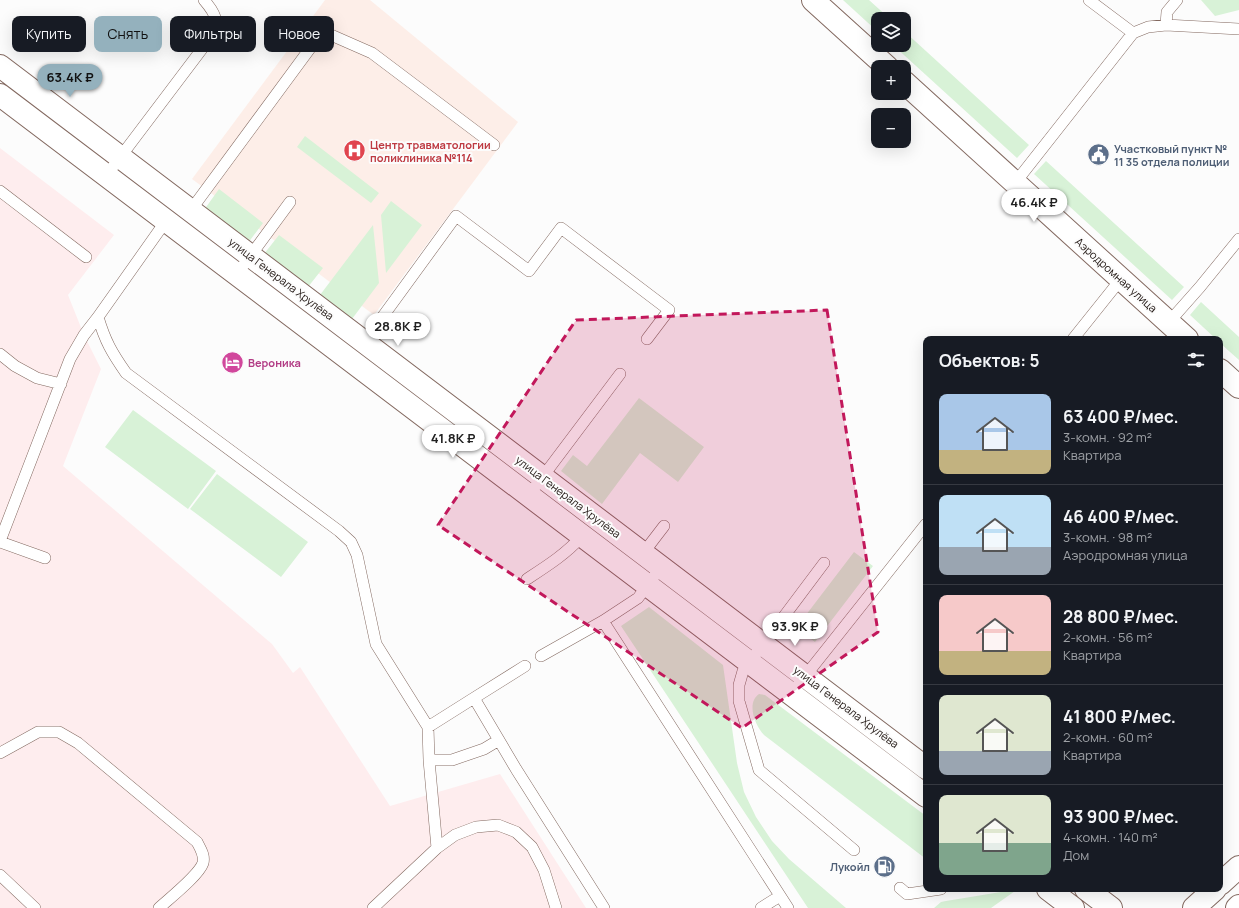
<!DOCTYPE html>
<html lang="ru">
<head>
<meta charset="utf-8">
<style>
  :root { --surface:#171b24; --page:#242831; --text:#f1f3f6; --muted:#9ea1a6; --line:#363941; --accent:#94b1bd }
  body { margin:0; font-family:Manrope,sans-serif; background:var(--page); color:var(--text); height:100vh; display:flex; flex-direction:column; font-size:15px; white-space:nowrap }
  * { box-sizing:border-box; margin:0 }
  p { font-size:13px; color:var(--muted) }
  .icon { flex:none; width:22px; height:22px; fill:none; stroke:currentColor; stroke-width:2; stroke-linecap:round; stroke-linejoin:round }
  .map { position:relative; flex:1; overflow:hidden }
  .panel { position:absolute; left:923px; top:336px; width:300px; height:556px; display:flex; flex-direction:column; background:var(--surface); border-radius:8px; box-shadow:0 4px 16px #0002 }
  .panel>* { flex:none }
  .guide { position:absolute; left:12px; top:16px; width:380px; height:36px; display:flex; gap:8px }
  .tools { position:absolute; left:871px; top:12px; display:grid; gap:8px }
  .tools a { display:grid; place-items:center; width:40px; height:40px; border-radius:8px; background:var(--surface); box-shadow:0 4px 16px #0002; font-size:20px }
  .price { position:absolute; translate:-50% -34px; padding:0 9px; border-radius:14px; background:#fff; color:#222; font-size:13px; line-height:26px; filter:drop-shadow(0 1px 2px #0008) }
  .price::after { content:''; position:absolute; left:50%; top:24px; width:12px; height:9px; margin-left:-6px; background:inherit; clip-path:polygon(0 0,100% 0,50% 100%) }
  .price.on { background:var(--accent); color:#111 }
  ul { padding:0; list-style:none }
  li { display:flex; align-items:center; gap:12px; height:100px; padding:0 16px }
  li+li { border-top:1px solid var(--line) }
  li span { display:grid; place-items:center; flex:none; width:112px; height:80px; border-radius:8px; color:#555 }
  li>.icon { margin-inline-start:auto }
  span .icon { width:48px; height:48px; fill:#fffc; stroke-width:1 }
  li b { font-size:17px }
  h2 { display:flex; justify-content:space-between; align-items:center; height:48px; padding:0 16px; font-size:17px }
  .pill { padding:0 14px; border-radius:8px; background:var(--surface); box-shadow:0 4px 16px #0002; font-size:14px; line-height:36px }
  .pill.on { background:var(--accent); color:#111 }
  .map>svg:first-child { display:block }
  .industrial { fill:#feedee }
  .medical { fill:#fdeee8 }
  .green { fill:#d8f2d7 }
  .lines { fill:none; stroke-linecap:round; stroke-linejoin:round }
  .service-casing { stroke:#836960; stroke-width:12 }
  .minor-casing { stroke:#836960; stroke-width:24 }
  .primary-casing { stroke:#836960; stroke-width:24 }
  .service { stroke:#fff; stroke-width:11 }
  .minor { stroke:#fff; stroke-width:22 }
  .primary { stroke:#fff; stroke-width:22 }
  .marked { fill:#c2185b; fill-opacity:0.2; stroke:#c2185b; stroke-width:3; stroke-dasharray:8 5; stroke-linejoin:round }
  .labels { text-anchor:middle; stroke-width:4; stroke-linejoin:round; paint-order:stroke }
  .health-label { font-size:11px; font-weight:bold; fill:#be3a42; stroke:#fcfcfc; text-anchor:start }
  .service-label { font-size:11px; font-weight:bold; fill:#4e5e75; stroke:#fcfcfc; text-anchor:start }
  .street-label { font-size:11px; fill:#1e1410; stroke:#fcfcfc }
  .hotel-label { font-size:11px; font-weight:bold; fill:#b23c85; stroke:#fcfcfc; text-anchor:start }
</style>
</head>
<body>
<div class="map">
<svg width="1239" height="908" viewBox="0 0 1239 908">
  <rect width="100%" height="100%" fill="#fcfcfc"/>
  <!-- industrial -->
  <path class="industrial" d="M 0,148 L 114,235 L 68,295 L 84,335 L 101,369 L 63,466 L 272,644 L 293,673 L 300,667 L 390,806 L 500,774 L 586,908 L 0,908 Z"/>
  <!-- medical -->
  <path class="medical" d="M 325,0 L 370,0 L 518,122 L 374,315 L 192,179 Z"/>
  <!-- green -->
  <path class="green" d="M 843,0 L 869,0 L 890,19 L 878,19 L 878,32 Z
    M 1201,0 L 1239,0 L 1239,10 L 1215,16 Z
    M 904,31 L 1029,145 L 1017,158 L 893,45 L 904,45 Z
    M 305,136 L 379,193 L 371,203 L 297,147 Z
    M 1046,161 L 1184,287 L 1172,300 L 1034,174 Z
    M 219,189 L 263,223 L 248,243 L 204,210 Z
    M 391,201 L 422,225 L 386,273 L 381,215 Z
    M 373,225 L 379,283 L 352,319 L 320,295 Z
    M 279,235 L 323,268 L 308,287 L 264,254 Z
    M 1201,302 L 1239,337 L 1239,360 L 1220,343 L 1220,339 L 1216,339 L 1190,315 Z
    M 639,398 L 704,447 L 678,482 L 640,453 L 602,504 L 561,471 L 573,455 L 587,466 Z
    M 133,410 L 216,471 L 188,509 L 105,447 Z
    M 217,474 L 308,542 L 281,577 L 190,509 Z
    M 854,552 L 873,566 L 815,642 L 796,628 Z
    M 649,607 L 723,665 L 737,763 L 744,792 L 756,817 L 772,841 L 789,859 L 846,908 L 808,908 L 621,626 Z
    M 759,694 L 765,695 L 926,816 L 926,859 L 764,735 C 755,725 746,703 759,694 Z
    M 1013,890 L 1015,891 L 991,908 L 934,908 L 941,902 L 946,901 Z"/>
  <g class="lines">
    <defs>
      <path id="service" d="M 1089,0 L 1133,33
        M 1166,25 L 1167,12 L 1177,0
        M 106,176 L 205,45 C 216,23 222,21 204,0
        M 1015,183 L 1133,33 L 1148,27 L 1166,25 L 1239,29
        M 0,191 L 86,257
        M 188,214 L 314,43 L 323,37 L 331,35 L 372,53 L 494,145
        M 168,218 L 98,317 C 105,341 112,353 126,373 L 339,531 L 351,542 L 357,555 L 376,644 L 428,727 L 474,698
        M 237,274 L 290,202
        M 1169,322 L 1200,287 L 1239,239
        M 1073,339 L 1121,279
        M 362,345 L 456,216 L 529,271 L 561,228 L 669,310 L 647,339
        M 0,354 L 15,366 L 37,378 L 61,384
        M 529,495 L 620,374
        M 0,541 L 70,359 L 84,335 L 98,317
        M 0,542 L 45,558
        M 641,556 L 664,526
        M 824,563 L 743,671 L 739,685 L 739,701 L 759,770 L 854,850
        M 527,579 C 547,566 566,554 582,536
        M 603,621 L 788,908
        M 541,656 L 603,621 L 638,598 L 661,567
        M 525,666 L 474,698 L 516,769 L 604,908
        M 791,694 L 926,524
        M 428,727 L 429,760 L 452,760 L 484,749 L 499,740
        M 0,753 L 38,732 L 59,732 L 78,743 L 197,842 C 200,848 205,855 203,863 C 199,875 170,898 159,908
        M 429,760 L 437,848
        M 0,875 L 35,908
        M 900,888 L 907,894 L 941,889
        M 373,908 L 437,848 L 455,835 L 476,827 L 498,825 L 516,832 L 532,847 L 544,870 L 556,908
        M 761,908 L 780,896"/>
      <path id="minor" d="M 813,0 L 887,67
        M 0,66 L 926,768
        M 904,82 L 1187,339
        M 0,95 L 926,796
        M 1220,370 L 1239,387
        M 1220,884 L 1239,867
        M 1048,889 L 1073,908
        M 1086,889 L 1111,908
        M 1194,908 L 1215,889"/>
      <path id="primary" d="M 1237,908 L 1239,906"/>
    </defs>
    <!-- service casing -->
    <use href="#service" class="service-casing"/>
    <!-- minor casing -->
    <use href="#minor" class="minor-casing"/>
    <!-- primary casing -->
    <use href="#primary" class="primary-casing"/>
    <!-- service -->
    <use href="#service" class="service"/>
    <!-- minor -->
    <use href="#minor" class="minor"/>
    <!-- primary -->
    <use href="#primary" class="primary"/>
  </g>
  <!-- marked area -->
  <path class="marked" d="M 827,310 L 878,632 L 742,728 L 438,525 L 576,320 Z"/>
  <!-- icons -->
  <defs>
    <symbol id="hospital-disc" viewBox="-11 -11 22 22"><circle r="9.5" fill="#e0444e" stroke="#fcfcfc"/><path d="M-5-5h3v3.5h4V-5h3V5h-3V1.5h-4V5h-3Z" fill="#fff"/></symbol>
    <symbol id="civic-disc" viewBox="-11 -11 22 22"><circle r="9.5" fill="#5c6f8a" stroke="#fcfcfc"/><path d="M-.6-6.5H3V-4.5H.6V-3L4-1V1h2V6H-6V1h2V-1L-.6-3ZM-1.2 2.5V6h2.4V2.5Z" fill="#fff"/></symbol>
    <symbol id="hotel-disc" viewBox="-11 -11 22 22"><circle r="9.5" fill="#d1479c" stroke="#fcfcfc"/><path d="M-6-4.5h1.5V1H6V5H4.5V3h-9V5H-6ZM-4 0a1.8 1.8 0 1 1 3.6 0ZM.5 0V-2.5h3Q6-2.5 6 0Z" fill="#fff"/></symbol>
    <symbol id="fuel-disc" viewBox="-11 -11 22 22"><circle r="9.5" fill="#5c6f8a" stroke="#fcfcfc"/><path d="M-5.5-6h7V0h2V4h1.3V-2.5L3-4.5l.8-.8L6-3V5H2.5V1h-1V6h-7ZM-4.2-4.7v3.2H.2V-4.7Z" fill="#fff"/></symbol>
  </defs>
  <g fill-rule="evenodd">
    <use href="#hospital-disc" x="342" y="138" width="25" height="25"/>
    <use href="#civic-disc" x="1086" y="142" width="25" height="25"/>
    <use href="#hotel-disc" x="220" y="350" width="25" height="25"/>
    <use href="#fuel-disc" x="872" y="854" width="25" height="25"/>
  </g>
  <g class="labels">
    <!-- health labels -->
    <g class="health-label">
      <text x="370" y="149">Центр травматологии<tspan x="370" dy="13">поликлиника №114</tspan></text>
    </g>
    <!-- service labels -->
    <g class="service-label">
      <text x="1114" y="153">Участковый пункт №<tspan x="1114" dy="13">11 35 отдела полиции</tspan></text>
      <text x="870" y="871" text-anchor="end">Лукойл</text>
    </g>
    <!-- street labels -->
    <g class="street-label">
      <text transform="translate(1116 275) rotate(42)" y="4">Аэродромная улица</text>
      <text transform="translate(281 279) rotate(37)" y="4">улица Генерала Хрулёва</text>
      <text transform="translate(568 497) rotate(37)" y="4">улица Генерала Хрулёва</text>
      <text transform="translate(846 707) rotate(37)" y="4">улица Генерала Хрулёва</text>
    </g>
    <!-- hotel labels -->
    <g class="hotel-label">
      <text x="248" y="367">Вероника</text>
    </g>
  </g>
</svg>
<div class="tools">
<a><svg class="icon" aria-label="layers" viewBox="0 0 24 24"><path d="M12 4l9 5-9 5-9-5zM3 14l9 5 9-5"/></svg></a>
<a>+</a>
<a>−</a>
</div>
<b class="price on" style="left:70px;top:98px">63.4K ₽</b>
<b class="price" style="left:1034px;top:223px">46.4K ₽</b>
<b class="price" style="left:398px;top:347px">28.8K ₽</b>
<b class="price" style="left:453px;top:459px">41.8K ₽</b>
<b class="price" style="left:795px;top:647px">93.9K ₽</b>
<div class="guide">
<a class="pill">Купить</a>
<a class="pill on">Снять</a>
<a class="pill">Фильтры</a>
<a class="pill">Новое</a>
</div>
<section class="panel">
<h2>Объектов: 5<svg class="icon" aria-label="filters" viewBox="0 0 24 24"><path d="M4 7h16M4 17h16"/><circle cx="9" cy="7" r="2"/><circle cx="15" cy="17" r="2"/></svg></h2>
<ul>
<li><span style="background:linear-gradient(#a9c7e8 70%,#c2b280 0)"><svg class="icon" aria-label="home" viewBox="0 0 24 24"><path d="M3 11l9-7 9 7M6 9v11h12V9"/></svg></span><div><b>63 400 ₽/мес.</b><p>3-комн. · 92 m²</p><p>Квартира</p></div></li>
<li><span style="background:linear-gradient(#bfe0f5 65%,#9aa5b1 0)"><svg class="icon" aria-label="home" viewBox="0 0 24 24"><path d="M3 11l9-7 9 7M6 9v11h12V9"/></svg></span><div><b>46 400 ₽/мес.</b><p>3-комн. · 98 m²</p><p>Аэродромная улица</p></div></li>
<li><span style="background:linear-gradient(#f6c9c9 70%,#c2b280 0)"><svg class="icon" aria-label="home" viewBox="0 0 24 24"><path d="M3 11l9-7 9 7M6 9v11h12V9"/></svg></span><div><b>28 800 ₽/мес.</b><p>2-комн. · 56 m²</p><p>Квартира</p></div></li>
<li><span style="background:linear-gradient(#dfe7d0 70%,#9aa5b1 0)"><svg class="icon" aria-label="home" viewBox="0 0 24 24"><path d="M3 11l9-7 9 7M6 9v11h12V9"/></svg></span><div><b>41 800 ₽/мес.</b><p>2-комн. · 60 m²</p><p>Квартира</p></div></li>
<li><span style="background:linear-gradient(#dfe7d0 60%,#7fa58c 0)"><svg class="icon" aria-label="home" viewBox="0 0 24 24"><path d="M3 11l9-7 9 7M6 9v11h12V9"/></svg></span><div><b>93 900 ₽/мес.</b><p>4-комн. · 140 m²</p><p>Дом</p></div></li>
</ul>
</section>
</div>
</body>
</html>
